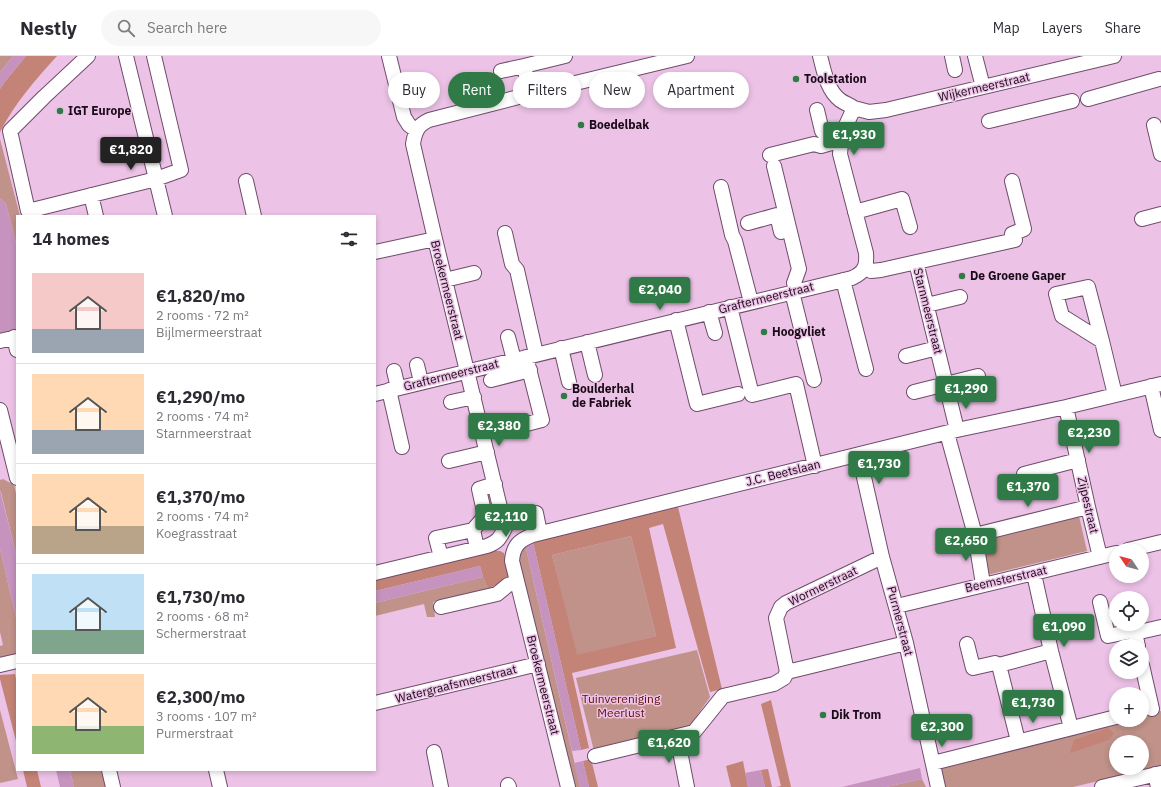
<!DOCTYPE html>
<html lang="en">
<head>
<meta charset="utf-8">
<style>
  :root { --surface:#fff; --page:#f7f7f7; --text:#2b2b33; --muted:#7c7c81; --line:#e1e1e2; --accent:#307a47 }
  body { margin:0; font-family:"IBM Plex Sans",sans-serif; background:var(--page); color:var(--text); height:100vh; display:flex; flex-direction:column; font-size:15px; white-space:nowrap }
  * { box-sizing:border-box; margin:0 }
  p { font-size:13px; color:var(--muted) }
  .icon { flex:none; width:22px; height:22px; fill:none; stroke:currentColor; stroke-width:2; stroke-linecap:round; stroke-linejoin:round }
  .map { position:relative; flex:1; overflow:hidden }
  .panel { position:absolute; left:16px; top:159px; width:360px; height:556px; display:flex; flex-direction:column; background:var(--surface); border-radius:0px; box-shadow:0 2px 6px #0003 }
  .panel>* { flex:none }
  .top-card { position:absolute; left:388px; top:16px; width:380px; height:36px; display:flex; gap:8px }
  .needle { width:26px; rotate:305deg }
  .fabs { position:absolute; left:1109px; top:487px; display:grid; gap:8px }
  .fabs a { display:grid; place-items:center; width:40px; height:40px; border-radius:50%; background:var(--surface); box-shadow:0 2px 6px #0003; font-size:20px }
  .price { position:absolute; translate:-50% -34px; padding:0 9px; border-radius:4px; background:var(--accent); color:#fff; font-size:13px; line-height:26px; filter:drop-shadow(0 1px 2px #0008) }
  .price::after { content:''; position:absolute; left:50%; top:24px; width:12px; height:9px; margin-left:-6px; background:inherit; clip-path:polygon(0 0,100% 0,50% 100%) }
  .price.selected { background:#222; color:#fff }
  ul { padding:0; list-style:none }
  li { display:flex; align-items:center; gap:12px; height:100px; padding:0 16px }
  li+li { border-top:1px solid var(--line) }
  li span { display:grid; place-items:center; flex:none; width:112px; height:80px; border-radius:0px; color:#555 }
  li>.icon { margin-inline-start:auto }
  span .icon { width:48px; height:48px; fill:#fffc; stroke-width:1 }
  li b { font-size:17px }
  h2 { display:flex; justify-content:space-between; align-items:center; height:48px; padding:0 16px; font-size:17px }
  .tag { padding:0 14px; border-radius:18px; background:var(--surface); box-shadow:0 2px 6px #0003; font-size:14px; line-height:36px }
  .tag.selected { background:var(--accent); color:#fff }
  header { display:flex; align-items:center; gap:24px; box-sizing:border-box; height:56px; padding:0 20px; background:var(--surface); border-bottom:1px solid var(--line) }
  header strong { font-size:19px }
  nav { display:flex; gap:22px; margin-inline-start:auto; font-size:14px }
  .search { width:280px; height:36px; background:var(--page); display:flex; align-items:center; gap:10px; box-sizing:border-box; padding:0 14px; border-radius:22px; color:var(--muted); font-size:15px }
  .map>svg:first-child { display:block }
  .green { fill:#c09289; fill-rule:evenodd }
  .forest { fill:#c38377; fill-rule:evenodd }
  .water { fill:#c593be }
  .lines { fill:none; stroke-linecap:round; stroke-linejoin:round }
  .minor-casing { stroke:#704c6b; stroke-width:16 }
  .minor { stroke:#fff; stroke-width:14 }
  .poi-dot { fill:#307a47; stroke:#ecc2e6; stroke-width:1.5 }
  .labels { text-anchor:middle; stroke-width:3; stroke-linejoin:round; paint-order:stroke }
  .poi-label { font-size:12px; font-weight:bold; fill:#180a17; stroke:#ecc2e6; text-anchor:start }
  .street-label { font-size:12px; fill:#180a17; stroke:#ecc2e6 }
  .park-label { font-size:12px; fill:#5e1006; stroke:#ecc2e6 }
</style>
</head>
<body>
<header>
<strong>Nestly</strong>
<div class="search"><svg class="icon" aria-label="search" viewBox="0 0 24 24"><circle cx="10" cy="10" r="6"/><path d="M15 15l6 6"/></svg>Search here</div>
<nav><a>Map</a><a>Layers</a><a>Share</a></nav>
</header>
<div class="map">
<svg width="1161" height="731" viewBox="0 0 1161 731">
  <rect width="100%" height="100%" fill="#ecc2e6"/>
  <!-- green -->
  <path class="green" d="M 0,0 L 13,0 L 0,16 Z
    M 0,83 L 20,160 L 17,160 L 17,191 L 6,148 L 0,142 Z
    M 3,423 L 14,429 L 17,442 L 17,502 L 1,436 L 0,435 L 0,424 Z
    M 1079,460 L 1087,495 L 987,519 L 980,483 Z
    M 631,480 L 656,580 L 576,600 L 552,499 Z
    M 525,488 L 580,731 L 573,731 L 518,502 L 520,495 Z
    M 0,493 L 17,566 L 17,600 L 0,603 L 0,590 L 3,589 L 0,576 Z
    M 483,521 L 488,533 L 433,546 L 435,561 L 427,561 L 424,548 L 375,560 L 375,547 Z
    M 697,594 L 710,641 L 689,671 L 594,695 L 576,622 Z
    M 0,654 L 18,723 L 0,727 Z
    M 1161,655 L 1161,710 L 1073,731 L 942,731 L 938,709 L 1124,664 L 1142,664 L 1142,660 ZM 1116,686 L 1142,686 L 1142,712 L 1116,712 Z
    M 70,714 L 103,714 L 106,731 L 74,731 Z
    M 922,723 L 926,731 L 886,731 Z"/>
  <!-- forest -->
  <path class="forest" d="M 26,0 L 57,0 C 35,24 15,47 0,76 L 0,33 L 7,23 Z
    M 678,451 L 722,633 L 710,636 L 663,468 L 649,472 L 676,592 L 572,617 L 589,692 L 581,694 L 533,486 ZM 631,480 L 656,580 L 577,599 L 552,499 Z
    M 493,495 L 500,495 L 504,497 L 509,520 L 498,528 L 488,533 L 483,521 L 480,510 L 375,535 L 375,524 Z
    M 15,618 L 17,628 L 17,689 L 0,623 L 0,619 Z
    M 771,644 L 791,731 L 776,731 L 781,730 L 761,648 Z
    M 1108,672 L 1114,677 L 1109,684 L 1070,697 L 1074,684 Z
    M 591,703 L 598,731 L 589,731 L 583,705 Z
    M 743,705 L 748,731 L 731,731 L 726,710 Z
    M 768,713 L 772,731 L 765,731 L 761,714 Z
    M 23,714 L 37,714 L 41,731 L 27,731 Z"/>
  <!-- water -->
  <path class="water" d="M 13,0 L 26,0 L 7,23 L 0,33 L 0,16 Z
    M 0,142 L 6,148 L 17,191 L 17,276 L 0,281 Z
    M 0,434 L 17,502 L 17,566 L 0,493 Z
    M 533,486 L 581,694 L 572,695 L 525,488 Z
    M 480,510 L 483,521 L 375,547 L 375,535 Z
    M 583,705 L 589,731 L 580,731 L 574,707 Z
    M 920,712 L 922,723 L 886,731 L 842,731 Z
    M 56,714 L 70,714 L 74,731 L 60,731 Z
    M 761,714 L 765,731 L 748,731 L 745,717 Z"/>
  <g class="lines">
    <defs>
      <path id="minor" d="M 88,0 L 44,41 L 10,75 L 28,155 L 156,123 L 165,160
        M 126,0 L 156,123 L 181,114 L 154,0
        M 389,0 L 404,61 L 409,69 L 416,74
        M 952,0 L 955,14
        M 975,0 L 983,31
        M 501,15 L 524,10
        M 530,38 L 524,10 L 565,0
        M 1088,43 L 1159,23
        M 854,52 L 869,56 L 886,54 L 1114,0
        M 817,54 L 822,75 L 827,80 L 830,87
        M 989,65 L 1072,45
        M 1154,69 L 1161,98
        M 111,99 L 148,90
        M 770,99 L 814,88 L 821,90 L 842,84
        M 774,110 L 799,213 L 794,227
        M 246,125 L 254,160
        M 721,131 L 732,179 L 735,185 L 751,246
        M 91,139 L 96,160
        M 855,156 L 902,143 L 910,171
        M 1142,163 L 1161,158
        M 748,167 L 777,159 L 781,176
        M 505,177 L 512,208 L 517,214 L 536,298
        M 1011,185 L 1012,178 L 1024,173 L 1012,125
        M 375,196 L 435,183
        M 916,206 L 957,374
        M 864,212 L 871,215 L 881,214 L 1015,184
        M 445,224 L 474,217
        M 843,224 L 866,313
        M 792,236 L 814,324
        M 927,249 L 960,241
        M 730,251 L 752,339 L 796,328 L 815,410
        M 709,256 L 715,277
        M 676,264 L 697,348 L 738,338
        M 14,281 L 17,294
        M 508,281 L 514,304
        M 0,285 L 17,281
        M 1102,285 L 1088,231 L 1056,238 L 1062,260 L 1102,285 L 1115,339
        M 587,286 L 595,319
        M 561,292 L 569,326
        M 906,300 L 937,292
        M 417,309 L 421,326
        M 394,315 L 398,332
        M 491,324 L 530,314
        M 1151,330 L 1161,374
        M 389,334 L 402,391
        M 914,336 L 978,320
        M 375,338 L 852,222 C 865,216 867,210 866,197 L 840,98 L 842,78 L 854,52 C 850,49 844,47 840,44 C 827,34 824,15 820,0
        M 451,346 L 474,341
        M 1066,351 L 1088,451 L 1100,501
        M 0,354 L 17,422
        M 515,371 L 542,364 L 526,301
        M 947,377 L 975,479 L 983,528
        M 859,399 L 882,501 L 906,587 L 938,731
        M 449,405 L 487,396
        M 1024,418 L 1078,404
        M 536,457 L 540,477
        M 505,472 L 435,183 L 413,88 C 415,75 418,69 429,64 L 530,38 L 687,0
        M 473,474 L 485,460 L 479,433 L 495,428
        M 975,479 L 1088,451
        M 1128,494 L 1161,486
        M 441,501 L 436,482 L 473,474 L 477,492
        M 882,501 L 786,547 L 781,551 L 776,562 L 787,616 L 906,587
        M 375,517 L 487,490 C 498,486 500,482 505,472
        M 1034,518 L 1051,595 L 1071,672
        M 1100,546 L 1108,580 L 1132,575 L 1135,577
        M 897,550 L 1116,497
        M 441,551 L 497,538 L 508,529 L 517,526
        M 967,588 L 973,612 L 995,607 L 999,609
        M 1138,590 L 1135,577 L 1161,571
        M 0,609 L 17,605
        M 1142,609 L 1152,653
        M 375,647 L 538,608
        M 677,680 L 687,731
        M 1018,685 L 999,609 L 1051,595
        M 434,696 L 441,731
        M 595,700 L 694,676 L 723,640 L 774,628 L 784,622 L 787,616
        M 933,707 L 1116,661
        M 109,714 L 113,731
        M 216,714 L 220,731
        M 1155,718 L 1158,731
        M 508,729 L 509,731
        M 568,731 L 512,505 C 513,490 519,484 533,479 L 957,374 L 1066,351 L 1161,328
        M 1102,731 L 1161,717"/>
    </defs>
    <!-- minor casing -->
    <use href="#minor" class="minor-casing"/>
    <!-- minor -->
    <use href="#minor" class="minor"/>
  </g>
  <!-- markers -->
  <g class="poi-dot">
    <circle cx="796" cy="23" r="4"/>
    <circle cx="60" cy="55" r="4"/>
    <circle cx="581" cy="69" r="4"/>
    <circle cx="962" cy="220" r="4"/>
    <circle cx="764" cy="276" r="4"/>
    <circle cx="564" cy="340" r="4"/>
    <circle cx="823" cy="659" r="4"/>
  </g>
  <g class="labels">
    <!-- poi labels -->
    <g class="poi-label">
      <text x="804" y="27">Toolstation</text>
      <text x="68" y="59">IGT Europe</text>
      <text x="589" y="73">Boedelbak</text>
      <text x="970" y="224">De Groene Gaper</text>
      <text x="772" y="280">Hoogvliet</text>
      <text x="572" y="337">Boulderhal<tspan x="572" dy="14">de Fabriek</tspan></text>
      <text x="831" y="663">Dik Trom</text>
    </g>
    <!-- street labels -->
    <g class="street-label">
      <text transform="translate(984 31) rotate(-13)" y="4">Wijkermeerstraat</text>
      <text transform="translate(447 234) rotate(76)" y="4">Broekermeerstraat</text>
      <text transform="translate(766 242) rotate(-14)" y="4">Graftermeerstraat</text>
      <text transform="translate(928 255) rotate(76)" y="4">Starnmeerstraat</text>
      <text transform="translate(451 319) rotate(-14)" y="4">Graftermeerstraat</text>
      <text transform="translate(783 417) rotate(-14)" y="4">J.C. Beetslaan</text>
      <text transform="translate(1088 449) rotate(77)" y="4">Zijpestraat</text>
      <text transform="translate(1006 523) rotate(-13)" y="4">Beemsterstraat</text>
      <text transform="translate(823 530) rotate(-26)" y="4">Wormerstraat</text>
      <text transform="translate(900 565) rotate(75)" y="4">Purmerstraat</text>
      <text transform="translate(456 628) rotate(-14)" y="4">Watergraafsmeerstraat</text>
      <text transform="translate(543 629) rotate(76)" y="4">Broekermeerstraat</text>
    </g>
    <!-- park labels -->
    <g class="park-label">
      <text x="621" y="647">Tuinvereniging<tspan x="621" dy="14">Meerlust</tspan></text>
    </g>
  </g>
</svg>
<div class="fabs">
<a><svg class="needle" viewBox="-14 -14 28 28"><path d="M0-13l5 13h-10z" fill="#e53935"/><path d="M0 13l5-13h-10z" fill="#7c7c81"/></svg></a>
<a><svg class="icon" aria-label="locate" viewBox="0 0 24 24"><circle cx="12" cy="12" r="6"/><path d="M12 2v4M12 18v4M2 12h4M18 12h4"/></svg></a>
<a><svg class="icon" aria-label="layers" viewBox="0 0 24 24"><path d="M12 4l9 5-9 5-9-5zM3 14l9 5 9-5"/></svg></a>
<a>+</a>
<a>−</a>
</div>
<b class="price" style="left:854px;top:100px">€1,930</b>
<b class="price selected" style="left:131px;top:115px">€1,820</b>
<b class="price" style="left:660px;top:255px">€2,040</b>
<b class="price" style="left:966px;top:354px">€1,290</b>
<b class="price" style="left:499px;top:391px">€2,380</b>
<b class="price" style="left:1089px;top:398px">€2,230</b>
<b class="price" style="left:879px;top:429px">€1,730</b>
<b class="price" style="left:1028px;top:452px">€1,370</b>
<b class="price" style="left:506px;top:482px">€2,110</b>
<b class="price" style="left:966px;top:506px">€2,650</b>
<b class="price" style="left:1064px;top:592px">€1,090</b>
<b class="price" style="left:1033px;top:668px">€1,730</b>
<b class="price" style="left:942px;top:692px">€2,300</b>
<b class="price" style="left:669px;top:708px">€1,620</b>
<div class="top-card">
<a class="tag">Buy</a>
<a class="tag selected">Rent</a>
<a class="tag">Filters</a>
<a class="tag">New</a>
<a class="tag">Apartment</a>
</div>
<section class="panel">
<h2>14 homes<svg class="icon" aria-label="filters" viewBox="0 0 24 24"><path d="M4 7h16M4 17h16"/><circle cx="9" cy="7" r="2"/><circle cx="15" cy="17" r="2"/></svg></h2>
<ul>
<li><span style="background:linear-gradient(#f6c9c9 70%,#9aa5b1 0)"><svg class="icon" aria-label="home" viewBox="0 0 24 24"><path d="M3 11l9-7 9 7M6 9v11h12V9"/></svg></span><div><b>€1,820/mo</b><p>2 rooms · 72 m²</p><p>Bijlmermeerstraat</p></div></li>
<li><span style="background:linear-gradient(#ffd9b3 70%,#9aa5b1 0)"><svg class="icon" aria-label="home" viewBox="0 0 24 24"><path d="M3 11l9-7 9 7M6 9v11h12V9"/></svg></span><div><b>€1,290/mo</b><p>2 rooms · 74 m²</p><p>Starnmeerstraat</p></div></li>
<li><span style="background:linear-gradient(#ffd9b3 65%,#b9a48a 0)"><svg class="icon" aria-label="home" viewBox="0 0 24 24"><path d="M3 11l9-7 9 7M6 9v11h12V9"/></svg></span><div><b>€1,370/mo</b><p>2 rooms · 74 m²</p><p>Koegrasstraat</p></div></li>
<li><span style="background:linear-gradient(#bfe0f5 70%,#7fa58c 0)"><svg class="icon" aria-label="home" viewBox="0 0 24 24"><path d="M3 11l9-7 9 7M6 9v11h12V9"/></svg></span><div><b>€1,730/mo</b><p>2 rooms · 68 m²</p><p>Schermerstraat</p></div></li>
<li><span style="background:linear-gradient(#ffd9b3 65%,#8fb573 0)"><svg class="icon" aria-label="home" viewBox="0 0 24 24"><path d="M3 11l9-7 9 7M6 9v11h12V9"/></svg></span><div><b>€2,300/mo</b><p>3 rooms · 107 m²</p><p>Purmerstraat</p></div></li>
</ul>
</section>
</div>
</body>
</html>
